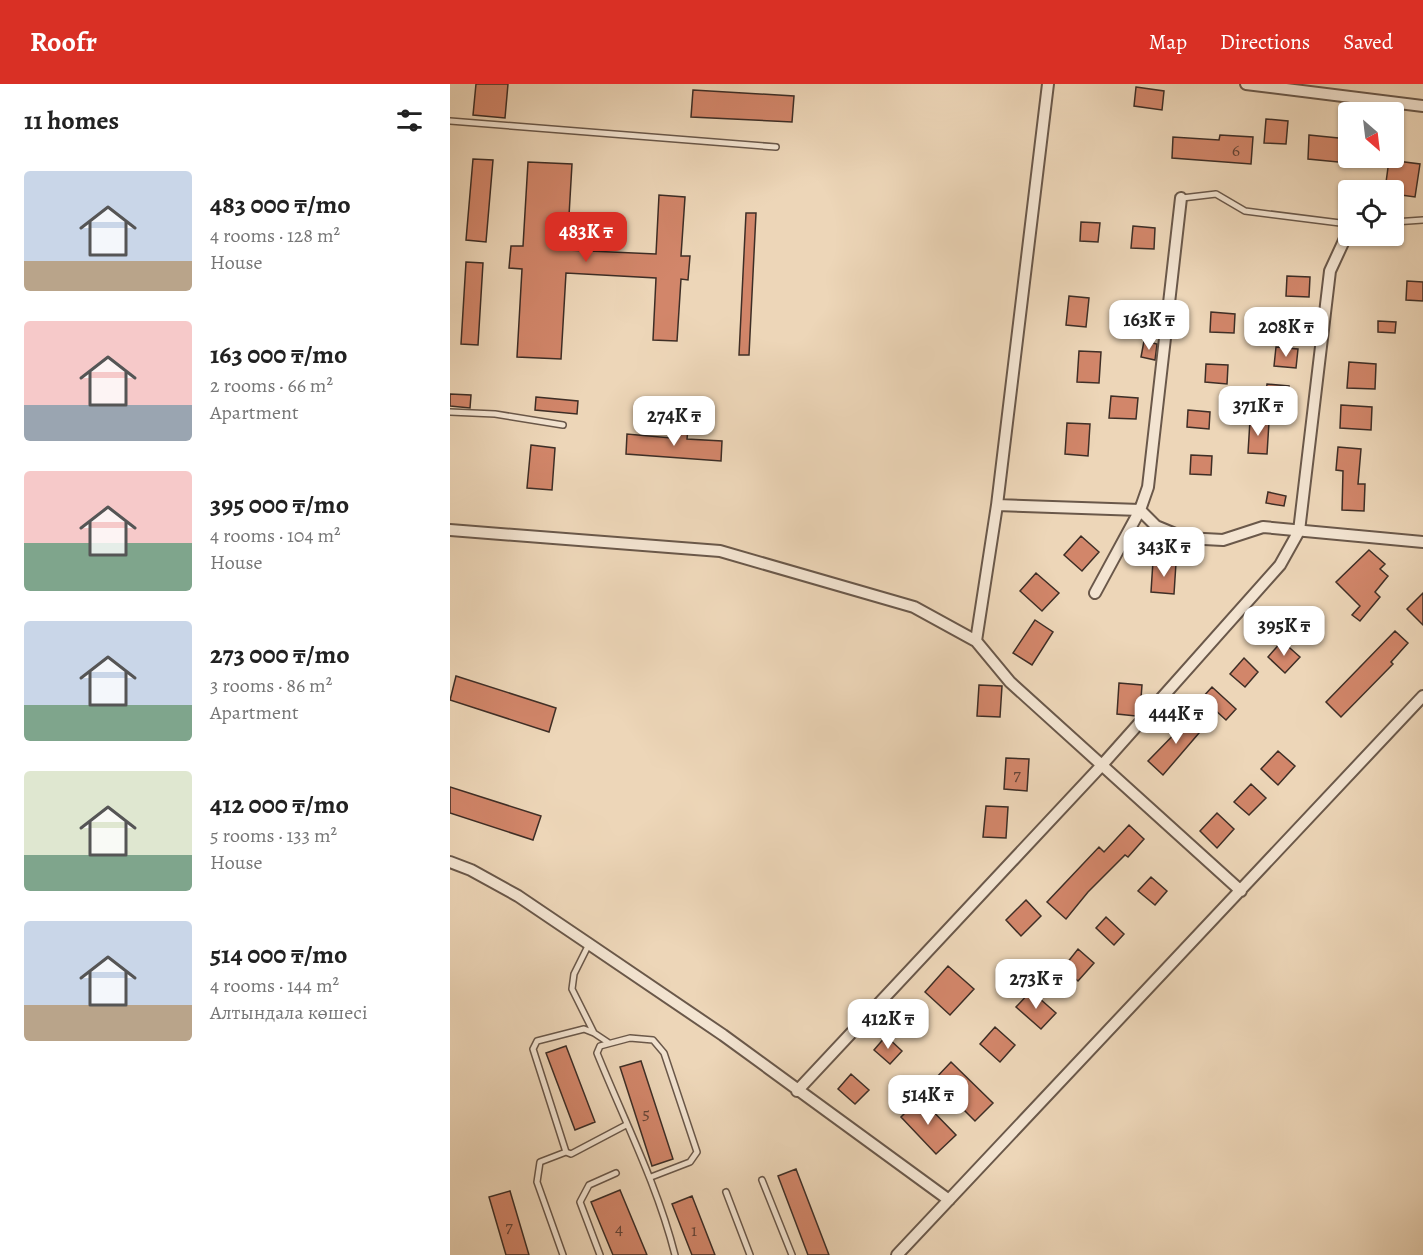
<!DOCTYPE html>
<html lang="en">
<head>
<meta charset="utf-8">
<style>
  :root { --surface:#fff; --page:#f6f6f6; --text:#222; --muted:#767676; --accent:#d93025 }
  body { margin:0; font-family:Alegreya,serif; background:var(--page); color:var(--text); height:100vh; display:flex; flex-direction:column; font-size:22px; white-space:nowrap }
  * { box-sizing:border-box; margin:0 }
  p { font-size:20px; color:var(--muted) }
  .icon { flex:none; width:33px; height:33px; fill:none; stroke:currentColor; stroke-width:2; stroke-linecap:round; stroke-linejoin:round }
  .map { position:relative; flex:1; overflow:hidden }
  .panel { display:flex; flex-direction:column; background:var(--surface); width:450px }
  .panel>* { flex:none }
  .needle { width:39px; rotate:152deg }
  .buttons { position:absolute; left:888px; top:18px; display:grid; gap:12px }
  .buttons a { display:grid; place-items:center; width:66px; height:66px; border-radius:6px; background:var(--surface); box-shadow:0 2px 4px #0004; font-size:30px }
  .price { position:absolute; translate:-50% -51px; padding:0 14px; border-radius:12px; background:#fff; color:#222; font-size:20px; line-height:39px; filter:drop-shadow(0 2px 3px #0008) }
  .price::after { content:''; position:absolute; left:50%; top:36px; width:18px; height:14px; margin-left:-9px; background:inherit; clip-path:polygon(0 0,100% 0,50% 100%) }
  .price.on { background:var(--accent); color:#fff }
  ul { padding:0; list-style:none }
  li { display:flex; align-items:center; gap:18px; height:150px; padding:0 24px }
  li span { display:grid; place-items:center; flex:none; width:168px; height:120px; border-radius:6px; color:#555 }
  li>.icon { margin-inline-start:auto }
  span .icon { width:72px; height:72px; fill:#fffc; stroke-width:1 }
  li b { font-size:26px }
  h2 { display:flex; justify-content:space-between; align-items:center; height:72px; padding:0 24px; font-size:26px }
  header { display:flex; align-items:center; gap:36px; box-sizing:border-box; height:84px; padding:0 30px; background:var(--accent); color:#fff }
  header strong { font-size:28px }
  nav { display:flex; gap:33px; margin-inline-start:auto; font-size:21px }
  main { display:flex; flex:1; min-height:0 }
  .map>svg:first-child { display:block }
  .building { fill:#d2866a; stroke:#3e2e26; stroke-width:1.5 }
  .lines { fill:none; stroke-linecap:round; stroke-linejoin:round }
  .service-casing { stroke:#6a584a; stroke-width:8 }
  .minor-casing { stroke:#6a584a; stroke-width:14 }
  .service { stroke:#f3e4d1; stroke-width:5 }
  .minor { stroke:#f3e4d1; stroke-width:10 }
  .labels { text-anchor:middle; stroke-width:6; stroke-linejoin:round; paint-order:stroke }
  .number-label { font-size:18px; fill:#634437 }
</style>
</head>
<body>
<header>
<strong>Roofr</strong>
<nav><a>Map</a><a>Directions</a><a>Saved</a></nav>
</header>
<main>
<section class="panel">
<h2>11 homes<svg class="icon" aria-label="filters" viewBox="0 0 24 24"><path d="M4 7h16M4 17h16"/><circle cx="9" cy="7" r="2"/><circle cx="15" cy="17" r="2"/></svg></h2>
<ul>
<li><span style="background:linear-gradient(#c9d6e8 75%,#b9a48a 0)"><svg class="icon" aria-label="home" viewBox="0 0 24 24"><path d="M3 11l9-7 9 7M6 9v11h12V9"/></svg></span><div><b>483 000 ₸/mo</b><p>4 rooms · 128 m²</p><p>House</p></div></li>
<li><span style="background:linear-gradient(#f6c9c9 70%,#9aa5b1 0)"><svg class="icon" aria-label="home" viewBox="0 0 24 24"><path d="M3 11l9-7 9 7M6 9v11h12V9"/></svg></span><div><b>163 000 ₸/mo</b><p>2 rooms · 66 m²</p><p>Apartment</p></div></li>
<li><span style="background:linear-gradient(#f6c9c9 60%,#7fa58c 0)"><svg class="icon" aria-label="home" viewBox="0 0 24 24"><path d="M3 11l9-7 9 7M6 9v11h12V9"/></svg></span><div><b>395 000 ₸/mo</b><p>4 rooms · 104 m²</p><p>House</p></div></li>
<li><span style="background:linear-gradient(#c9d6e8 70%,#7fa58c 0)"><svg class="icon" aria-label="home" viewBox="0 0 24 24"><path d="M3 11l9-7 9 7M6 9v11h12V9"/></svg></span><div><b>273 000 ₸/mo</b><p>3 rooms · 86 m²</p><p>Apartment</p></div></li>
<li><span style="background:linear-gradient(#dfe7d0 70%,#7fa58c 0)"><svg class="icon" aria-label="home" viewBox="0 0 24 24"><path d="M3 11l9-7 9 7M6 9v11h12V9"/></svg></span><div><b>412 000 ₸/mo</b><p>5 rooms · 133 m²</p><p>House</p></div></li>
<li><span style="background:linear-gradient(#c9d6e8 70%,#b9a48a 0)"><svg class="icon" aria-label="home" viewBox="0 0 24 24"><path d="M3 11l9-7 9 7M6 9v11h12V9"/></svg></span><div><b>514 000 ₸/mo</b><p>4 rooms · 144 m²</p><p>Алтындала көшесі</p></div></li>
</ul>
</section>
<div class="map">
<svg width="973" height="1171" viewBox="0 0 973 1171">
  <rect width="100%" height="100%" fill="#edd6b8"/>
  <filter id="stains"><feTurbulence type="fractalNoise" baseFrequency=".00333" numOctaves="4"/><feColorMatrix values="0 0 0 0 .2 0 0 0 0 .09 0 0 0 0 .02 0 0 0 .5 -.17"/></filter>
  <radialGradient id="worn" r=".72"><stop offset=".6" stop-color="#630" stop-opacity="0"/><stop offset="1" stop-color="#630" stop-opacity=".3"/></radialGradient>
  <!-- building -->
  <path class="building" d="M 26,0 L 58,0 L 55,34 L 23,31 Z
    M 686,3 L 714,7 L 712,26 L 684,22 Z
    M 243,6 L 344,12 L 342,38 L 241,33 Z
    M 816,35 L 838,37 L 836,60 L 814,59 Z
    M 770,51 L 803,53 L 801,80 L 722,74 L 723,53 L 769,56 Z
    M 859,51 L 898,55 L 898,79 L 858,75 Z
    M 23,75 L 43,76 L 36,158 L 16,156 Z
    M 939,76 L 970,80 L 965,113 L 944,110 L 944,106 L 935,106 Z
    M 78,78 L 122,80 L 117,166 L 206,170 L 209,111 L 235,113 L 231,172 L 240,172 L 238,196 L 231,195 L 227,257 L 203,256 L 206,194 L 116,189 L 111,275 L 67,273 L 72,185 L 59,184 L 61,162 L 73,162 Z
    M 296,129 L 306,129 L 299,271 L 289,271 Z
    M 631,138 L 650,139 L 648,158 L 630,157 Z
    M 683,142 L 705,144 L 704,165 L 681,164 Z
    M 16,178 L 33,179 L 28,261 L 11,260 Z
    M 837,192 L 860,193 L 859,213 L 836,212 Z
    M 957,197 L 973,198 L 973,217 L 956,216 Z
    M 619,212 L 639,214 L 636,243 L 616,241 Z
    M 761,228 L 785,230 L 784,249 L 760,248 Z
    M 928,237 L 946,238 L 945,249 L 928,248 Z
    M 694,257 L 707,260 L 705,276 L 691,273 Z
    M 826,263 L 848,265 L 846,284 L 824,282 Z
    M 629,267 L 651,268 L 649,299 L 627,298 Z
    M 899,278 L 926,280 L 925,305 L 897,304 Z
    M 756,280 L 778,281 L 777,300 L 755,298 Z
    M 817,300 L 839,302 L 836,321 L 815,319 Z
    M 0,310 L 21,311 L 20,324 L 0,322 Z
    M 661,312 L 688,314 L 686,335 L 659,334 Z
    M 86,313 L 128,317 L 127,330 L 85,326 Z
    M 891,321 L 922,323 L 921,346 L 890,344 Z
    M 738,326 L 760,328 L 759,345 L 737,343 Z
    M 800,336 L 819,338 L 817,370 L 798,369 Z
    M 617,339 L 640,340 L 638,372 L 615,370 Z
    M 222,344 L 238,345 L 237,355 L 272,357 L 271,377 L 176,370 L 177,350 L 221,354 Z
    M 81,361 L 105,364 L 102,406 L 77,404 Z
    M 888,363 L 911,365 L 908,400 L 915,400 L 914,427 L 892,426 L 893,387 L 886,386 Z
    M 741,371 L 762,372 L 761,391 L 740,390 Z
    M 818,408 L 836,412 L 834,422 L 816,419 Z
    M 631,452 L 649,468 L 632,487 L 614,471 Z
    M 919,466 L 935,480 L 930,485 L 938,492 L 925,508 L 930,513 L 910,537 L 902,531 L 910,522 L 886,498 Z
    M 703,477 L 726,479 L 724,510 L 701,508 Z
    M 586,489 L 609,509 L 592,527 L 570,507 Z
    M 973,509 L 973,541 L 957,525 Z
    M 585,536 L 603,548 L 582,581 L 563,569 Z
    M 945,547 L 958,559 L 941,578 L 943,580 L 891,633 L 876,618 Z
    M 832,557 L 850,573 L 835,589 L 818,573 Z
    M 794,574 L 808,588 L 795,603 L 780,590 Z
    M 6,592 L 106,624 L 99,648 L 0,616 Z
    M 669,599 L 692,601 L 690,627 L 686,632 L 667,630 Z
    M 529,601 L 552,602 L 550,633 L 527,632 Z
    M 762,603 L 786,625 L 776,636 L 752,614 Z
    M 743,631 L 755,642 L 713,691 L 698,677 Z
    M 828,667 L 845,682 L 828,701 L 811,685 Z
    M 556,674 L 579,675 L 577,707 L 554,705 Z
    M 801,700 L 816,714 L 799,731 L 784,718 Z
    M 0,703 L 91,732 L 83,756 L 0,729 Z
    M 536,722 L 558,723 L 556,754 L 533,753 Z
    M 767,729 L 784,745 L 767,764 L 750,747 Z
    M 679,741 L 694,755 L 678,773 L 675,771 L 638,808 L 616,835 L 597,818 L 649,763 L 654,768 Z
    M 701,793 L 717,807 L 705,821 L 688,807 Z
    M 576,816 L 591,832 L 571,852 L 556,836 Z
    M 656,833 L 674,850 L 664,861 L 646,844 Z
    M 628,865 L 644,879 L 628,897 L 613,884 Z
    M 498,882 L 524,905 L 500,931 L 475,908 Z
    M 581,907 L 606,929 L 591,945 L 566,923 Z
    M 545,943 L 565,961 L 550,978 L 530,960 Z
    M 436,952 L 452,967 L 440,980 L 424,966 Z
    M 116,962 L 145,1038 L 125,1046 L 96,969 Z
    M 191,977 L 223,1075 L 202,1082 L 170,983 Z
    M 501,978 L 543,1019 L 525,1037 L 484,996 Z
    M 401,990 L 419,1006 L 405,1020 L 388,1005 Z
    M 470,1014 L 506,1051 L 486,1070 L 451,1033 Z
    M 346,1085 L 379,1171 L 358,1171 L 328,1092 Z
    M 170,1106 L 197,1171 L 163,1171 L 141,1118 Z
    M 60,1107 L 79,1171 L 56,1171 L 39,1113 Z
    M 242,1112 L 265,1171 L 242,1171 L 222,1120 Z"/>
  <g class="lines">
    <defs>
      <path id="service" d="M 0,37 L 326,63
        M 732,114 L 766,110 L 795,127 L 898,140
        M 944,138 L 973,136
        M 0,328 L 45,330 L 113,341
        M 139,860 L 124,890 L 122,905 L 144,949
        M 159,959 L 144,949 L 134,945 L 87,957 L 83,965 L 116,1068 L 121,1070 L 176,1041
        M 201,1093 L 240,1078 L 247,1068 L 214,969 L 203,956 L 180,954 L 150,962 L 147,969 C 174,1036 207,1100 225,1171
        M 312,1096 L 342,1171
        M 276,1108 L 300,1171
        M 113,1171 L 87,1098 L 90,1078 L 116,1068
        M 150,1171 L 130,1118 L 139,1101 L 166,1089"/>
      <path id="minor" d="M 796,0 L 973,22
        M 547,421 L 690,426 L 706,442 L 735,454 L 773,456 L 813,443 L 973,458
        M 0,446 L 270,467 L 464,523 L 526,557 L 560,598 L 791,807
        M 645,509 L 690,426 L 698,403 L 731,114
        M 526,557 L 547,421 L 598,0
        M 0,778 L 21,786 L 68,812 L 139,860 L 273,951 L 499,1116
        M 347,1007 L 652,681 L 830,481 L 849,447 L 880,187 L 898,148
        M 447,1171 L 973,612"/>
    </defs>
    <!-- service casing -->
    <use href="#service" class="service-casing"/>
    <!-- minor casing -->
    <use href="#minor" class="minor-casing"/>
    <!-- service -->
    <use href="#service" class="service"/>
    <!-- minor -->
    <use href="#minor" class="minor"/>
  </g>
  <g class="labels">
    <!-- number labels -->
    <g class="number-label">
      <text x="786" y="72">6</text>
      <text x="567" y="696">7</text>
      <text x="196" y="1035">5</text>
      <text x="59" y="1148">7</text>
      <text x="169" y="1150">4</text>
      <text x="244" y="1152">1</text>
    </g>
  </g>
  <rect width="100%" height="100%" filter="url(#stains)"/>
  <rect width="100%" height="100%" fill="url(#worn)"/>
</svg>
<div class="buttons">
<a><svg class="needle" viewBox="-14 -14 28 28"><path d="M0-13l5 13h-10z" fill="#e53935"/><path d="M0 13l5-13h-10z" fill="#767676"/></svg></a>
<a><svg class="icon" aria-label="locate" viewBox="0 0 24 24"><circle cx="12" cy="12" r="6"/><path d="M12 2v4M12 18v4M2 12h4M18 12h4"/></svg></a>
</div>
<b class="price on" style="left:136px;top:179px">483K ₸</b>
<b class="price" style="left:699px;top:267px">163K ₸</b>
<b class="price" style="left:836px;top:274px">208K ₸</b>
<b class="price" style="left:808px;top:353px">371K ₸</b>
<b class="price" style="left:224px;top:363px">274K ₸</b>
<b class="price" style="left:714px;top:494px">343K ₸</b>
<b class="price" style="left:834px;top:573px">395K ₸</b>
<b class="price" style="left:726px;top:661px">444K ₸</b>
<b class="price" style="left:586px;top:926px">273K ₸</b>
<b class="price" style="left:438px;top:966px">412K ₸</b>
<b class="price" style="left:478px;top:1042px">514K ₸</b>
</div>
</main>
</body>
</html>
